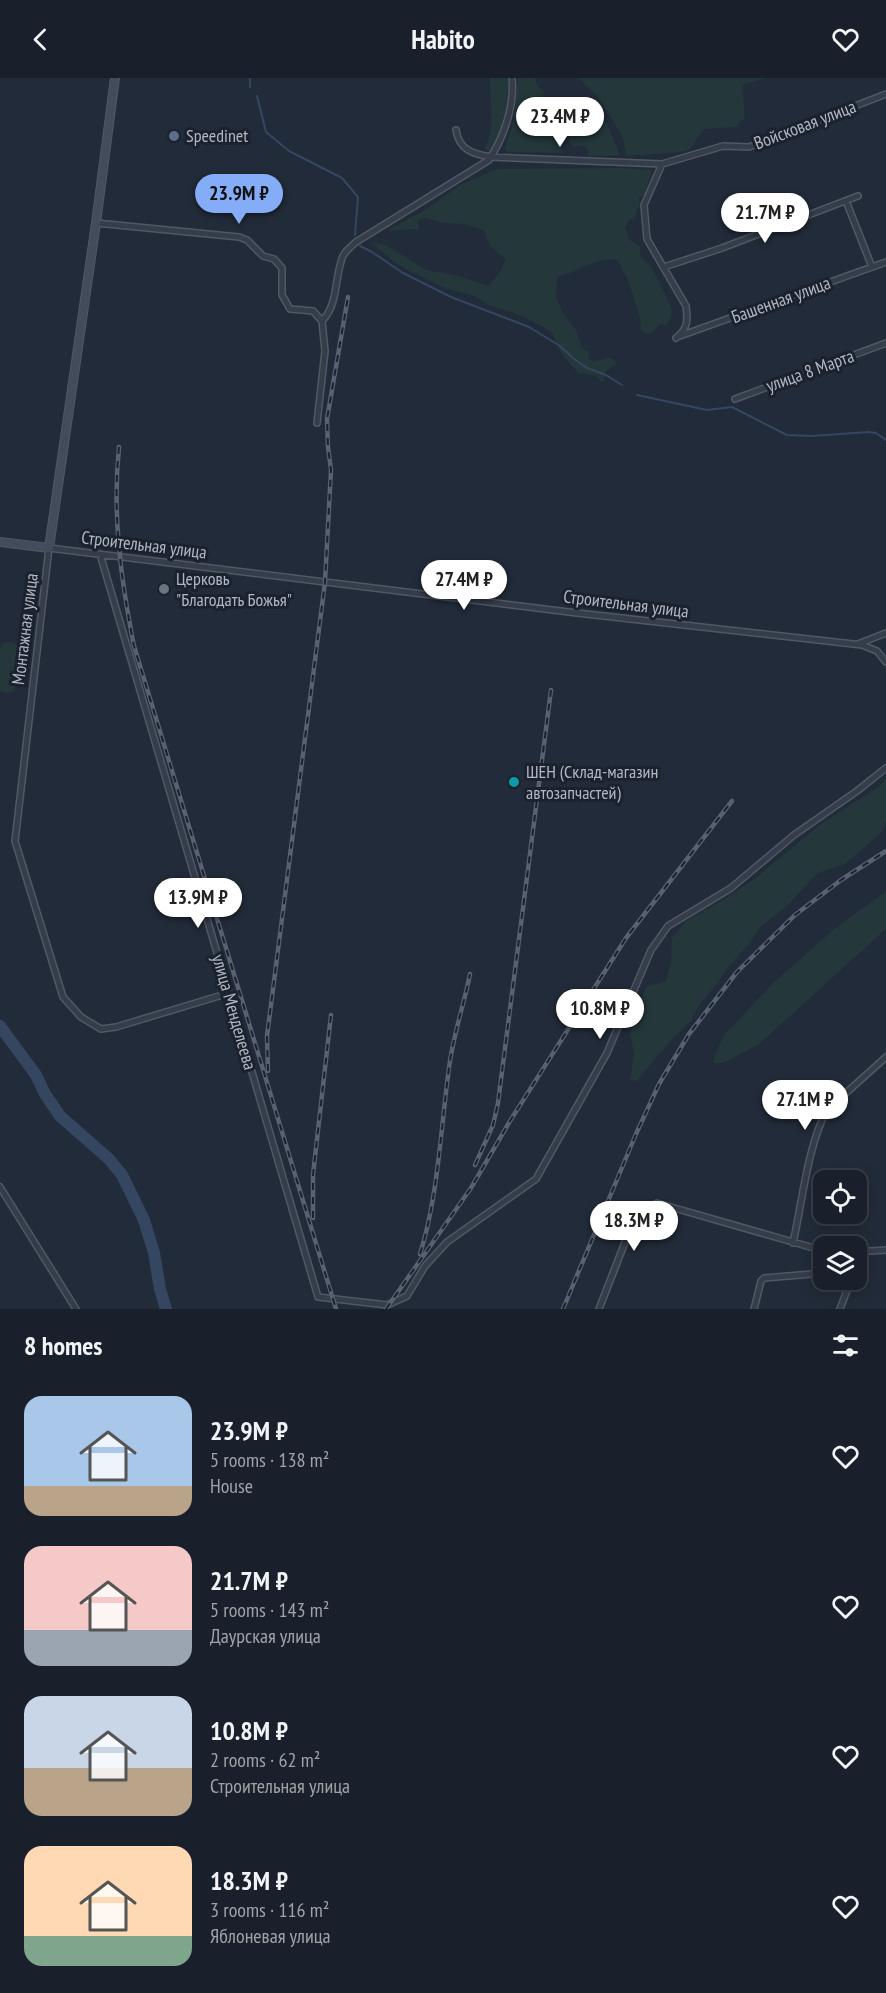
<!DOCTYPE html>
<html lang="en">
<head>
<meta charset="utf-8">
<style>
  :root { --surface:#1a202b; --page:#232833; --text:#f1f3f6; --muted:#9fa3a9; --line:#383e47; --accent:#84acf7 }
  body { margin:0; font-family:"PT Sans Narrow",sans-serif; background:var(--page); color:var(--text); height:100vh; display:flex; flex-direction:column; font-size:22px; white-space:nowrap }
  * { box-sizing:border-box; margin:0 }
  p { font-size:20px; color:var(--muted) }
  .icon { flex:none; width:33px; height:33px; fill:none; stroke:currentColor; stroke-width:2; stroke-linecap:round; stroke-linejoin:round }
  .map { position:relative; height:1231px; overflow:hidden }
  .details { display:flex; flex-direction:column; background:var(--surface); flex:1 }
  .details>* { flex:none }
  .controls { position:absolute; left:813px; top:1092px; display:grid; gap:12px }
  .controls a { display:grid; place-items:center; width:54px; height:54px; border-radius:12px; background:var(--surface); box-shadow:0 3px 15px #0003,0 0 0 2px var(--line); font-size:30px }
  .price { position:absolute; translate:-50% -51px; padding:0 14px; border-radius:21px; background:#fff; color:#222; font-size:20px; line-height:39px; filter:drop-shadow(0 2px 3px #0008) }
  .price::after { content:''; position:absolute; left:50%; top:36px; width:18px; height:14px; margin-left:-9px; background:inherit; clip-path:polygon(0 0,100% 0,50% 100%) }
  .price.selected { background:var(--accent); color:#111 }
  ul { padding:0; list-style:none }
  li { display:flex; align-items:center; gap:18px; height:150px; padding:0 24px }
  li span { display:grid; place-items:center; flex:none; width:168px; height:120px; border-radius:18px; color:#555 }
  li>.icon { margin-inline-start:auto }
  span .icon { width:72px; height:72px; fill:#fffc; stroke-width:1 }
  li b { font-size:26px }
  h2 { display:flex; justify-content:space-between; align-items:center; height:72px; padding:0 24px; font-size:26px }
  header { display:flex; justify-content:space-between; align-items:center; height:78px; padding:0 24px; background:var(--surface); font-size:27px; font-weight:700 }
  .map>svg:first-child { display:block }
  .green { fill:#24373a }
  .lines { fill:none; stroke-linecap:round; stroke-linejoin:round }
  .stream { stroke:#354661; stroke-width:2 }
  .river { stroke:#354661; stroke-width:12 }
  .street-casing { stroke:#505864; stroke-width:8 }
  .secondary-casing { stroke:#505864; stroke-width:10 }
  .street { stroke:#353d4a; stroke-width:5 }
  .secondary { stroke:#434c5d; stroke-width:8 }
  .rail-casing { stroke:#576171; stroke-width:4.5 }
  .rail { stroke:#1b222e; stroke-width:2; stroke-dasharray:7; stroke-linecap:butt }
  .service-dot { fill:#5c6f8a; stroke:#1b222e; stroke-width:2 }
  .worship-dot { fill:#6b7280; stroke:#1b222e; stroke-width:2 }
  .culture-dot { fill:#0f9aa8; stroke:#1b222e; stroke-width:2 }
  .labels { text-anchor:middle; stroke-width:6; stroke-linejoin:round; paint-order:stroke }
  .street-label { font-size:18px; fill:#b0b8c6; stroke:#1b222e }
  .poi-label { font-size:18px; fill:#b0b8c6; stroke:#1b222e; text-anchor:start }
</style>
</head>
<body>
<header><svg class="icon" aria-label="back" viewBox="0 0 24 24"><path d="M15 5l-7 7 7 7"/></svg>Habito<svg class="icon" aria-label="heart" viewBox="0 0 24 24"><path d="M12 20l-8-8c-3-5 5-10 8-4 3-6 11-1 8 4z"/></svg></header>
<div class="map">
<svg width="886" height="1231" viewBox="0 0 886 1231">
  <rect width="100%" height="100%" fill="#222b39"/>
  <!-- green -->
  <path class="green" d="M 490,0 L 510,0 C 510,25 506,54 491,74 L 484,71 C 497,50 489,23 490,0 Z
    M 518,0 L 535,0 L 537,7 L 544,14 C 541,23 543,31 541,39 L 545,44 L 554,41 L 554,52 L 563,75 L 507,74 L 505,70 L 514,42 Z
    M 578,0 L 766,0 L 742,7 L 745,38 L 744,41 L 739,44 L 737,49 L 704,51 L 689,72 L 672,75 L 626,78 L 623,60 L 599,20 Z
    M 593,24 L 607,46 L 620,77 L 588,78 L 588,72 L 584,68 L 572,68 L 568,58 L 568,39 L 579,27 Z
    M 621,90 L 652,92 L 644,117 L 639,120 L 640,129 L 638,129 L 635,142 L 630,141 L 625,149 L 630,162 L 641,169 L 640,177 L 651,189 L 658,201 L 672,231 L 671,239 L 666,248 L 660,246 L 650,256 L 645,255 L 641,252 L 640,240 L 629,205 L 617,181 C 602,181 588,186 575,193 C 569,196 563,196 557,199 L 556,218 L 562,233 L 576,252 L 582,270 L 589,274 L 588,280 L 594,284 L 610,279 L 615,282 L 616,286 L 606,293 L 603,305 L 596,298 L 579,295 L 570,286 L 561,275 L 552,255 L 540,247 L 514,235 L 488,227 L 474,218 L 447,211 L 409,193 L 394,184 L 371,164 L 386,167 L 426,192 L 459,198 L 488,208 L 497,198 L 506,182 L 490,168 L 484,152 L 464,146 L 443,145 L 426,140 L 418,142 L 419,151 L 387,153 L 428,130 L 460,107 L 497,91 Z
    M 10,564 L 17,567 C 22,578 19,603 13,614 L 5,615 L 0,613 L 0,570 L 3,565 Z
    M 886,700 L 886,744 L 882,754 L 845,786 L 818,795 L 785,830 L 761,848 L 749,866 L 729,888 L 717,906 L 699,927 L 690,944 L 672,961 L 637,1003 L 630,1002 L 634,976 L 630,956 L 646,909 L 666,903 L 671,885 L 672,860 L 686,843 L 715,827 L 749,805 L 821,746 L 880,708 Z
    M 886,813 L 886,851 L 758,967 L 723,985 L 714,985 L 713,981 L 725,956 L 773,905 L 833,852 Z"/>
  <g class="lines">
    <!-- stream -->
    <path class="stream" d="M 250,9 L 250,0
      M 257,18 L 266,54 L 289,73 L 342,100 L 358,119 L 355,157
      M 360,168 L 372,174 L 403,195 L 451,219 L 529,249 L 560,268 L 574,281 L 587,290 L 606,297 L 622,307
      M 637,317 L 707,332 L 732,329 L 787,357 L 812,358 L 868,354 L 876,355 L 886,362"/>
    <!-- river -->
    <path class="river" d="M 0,948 L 36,997 L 45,1016 L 60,1038 L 109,1081 L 122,1097 L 144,1142 L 154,1175 L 160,1211 L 166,1231"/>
    <defs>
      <path id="street" d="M 456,52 C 459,72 473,76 491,79 L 662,86
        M 846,123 L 872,189
        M 96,145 L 239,159 L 247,162 L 263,178 L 274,181 L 282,190 L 282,217 L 290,231 L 313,233 L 322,243
        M 664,189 L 722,170 L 858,118
        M 680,258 L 886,184
        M 676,260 C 688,251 688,242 686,228 L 647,161 L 644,127 L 662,86 L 723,68 L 749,69 L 886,16
        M 735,321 L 886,265
        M 317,345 L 325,273 L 322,243 C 339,226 334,199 343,178 C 346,172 352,168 356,164 L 489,82 C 504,59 515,27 512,0
        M 100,476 L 318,1219 L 387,1227 L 407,1218 L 425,1188 L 447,1164 L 536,1101 L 607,975 L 651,872 L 668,848 L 731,810 L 794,757 L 857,713 L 886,690
        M 858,566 L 886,555
        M 229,915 L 116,949 L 101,951 L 81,939 L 63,919 L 15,763 L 49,470 L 577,535 L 862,567 L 877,573 L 886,584
        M 0,1109 L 76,1231
        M 793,1165 C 802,1125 808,1066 827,1032 L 886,979
        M 856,1174 L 886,1172
        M 856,1177 L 856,1187
        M 599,1231 L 629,1154 L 641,1137 L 657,1125 L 824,1173
        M 754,1231 L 761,1203 L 764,1200 L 824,1195
        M 840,1231 L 851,1202"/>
      <path id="secondary" d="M 0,464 L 49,470 L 96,145 L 115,0"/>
    </defs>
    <!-- street casing -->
    <use href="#street" class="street-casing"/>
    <!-- secondary casing -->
    <use href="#secondary" class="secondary-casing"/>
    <!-- street -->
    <use href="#street" class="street"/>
    <!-- secondary -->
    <use href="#secondary" class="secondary"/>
    <defs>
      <path id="rail" d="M 119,369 C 112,437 121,502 134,568 L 336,1231
        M 268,993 L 267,958 L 325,504 L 331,392 L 328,369 L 327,341 L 348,219
        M 475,1087 L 493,1047 L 498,1025 L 551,612
        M 313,1140 L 313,1097 L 331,937
        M 420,1176 C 438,1120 441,1048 449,990 C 453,957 464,927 470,896
        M 386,1231 L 471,1110 L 510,1043 L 626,860 L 732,723
        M 563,1231 L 636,1056 L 659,1006 L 689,956 L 737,894 L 795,837 L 841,802 L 886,773"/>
    </defs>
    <!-- rail casing -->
    <use href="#rail" class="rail-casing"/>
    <!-- rail -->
    <use href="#rail" class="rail"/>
  </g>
  <!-- markers -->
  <circle class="service-dot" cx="174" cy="58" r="6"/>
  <circle class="worship-dot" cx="164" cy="511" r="6"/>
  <circle class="culture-dot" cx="514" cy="704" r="6"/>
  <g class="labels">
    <!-- street labels -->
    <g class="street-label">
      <text transform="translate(805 47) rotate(-21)" y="6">Войсковая улица</text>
      <text transform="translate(781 222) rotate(-20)" y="6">Башенная улица</text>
      <text transform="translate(810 293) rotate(-20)" y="6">улица 8 Марта</text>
      <text transform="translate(144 467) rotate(7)" y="6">Строительная улица</text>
      <text transform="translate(626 526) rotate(7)" y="6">Строительная улица</text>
      <text transform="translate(25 551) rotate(-83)" y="6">Монтажная улица</text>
      <text transform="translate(234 934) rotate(74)" y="6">улица Менделеева</text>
    </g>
    <!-- poi labels -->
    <g class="poi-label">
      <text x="186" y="64">Speedinet</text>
      <text x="176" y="507">Церковь<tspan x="176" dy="21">"Благодать Божья"</tspan></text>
      <text x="526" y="700">ШЕН (Склад-магазин<tspan x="526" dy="21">автозапчастей)</tspan></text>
    </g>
  </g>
</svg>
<div class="controls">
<a><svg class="icon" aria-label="locate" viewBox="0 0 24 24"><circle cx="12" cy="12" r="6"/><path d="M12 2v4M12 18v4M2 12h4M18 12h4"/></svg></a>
<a><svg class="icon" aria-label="layers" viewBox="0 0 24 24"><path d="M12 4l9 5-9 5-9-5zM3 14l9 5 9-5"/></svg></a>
</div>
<b class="price" style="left:560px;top:70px">23.4M ₽</b>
<b class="price selected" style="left:239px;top:147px">23.9M ₽</b>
<b class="price" style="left:765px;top:166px">21.7M ₽</b>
<b class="price" style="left:464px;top:533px">27.4M ₽</b>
<b class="price" style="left:198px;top:851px">13.9M ₽</b>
<b class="price" style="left:600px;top:962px">10.8M ₽</b>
<b class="price" style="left:805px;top:1053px">27.1M ₽</b>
<b class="price" style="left:634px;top:1174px">18.3M ₽</b>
</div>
<section class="details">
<h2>8 homes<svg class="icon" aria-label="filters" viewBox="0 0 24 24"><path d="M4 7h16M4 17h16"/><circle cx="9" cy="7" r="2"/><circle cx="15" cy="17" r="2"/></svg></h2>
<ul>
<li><span style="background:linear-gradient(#a9c7e8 75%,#b9a48a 0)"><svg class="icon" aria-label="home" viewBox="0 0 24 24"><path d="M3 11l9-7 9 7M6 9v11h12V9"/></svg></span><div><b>23.9M ₽</b><p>5 rooms · 138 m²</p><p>House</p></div><svg class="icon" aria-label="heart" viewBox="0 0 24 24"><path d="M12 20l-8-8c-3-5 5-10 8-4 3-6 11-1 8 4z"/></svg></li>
<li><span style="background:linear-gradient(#f6c9c9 70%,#9aa5b1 0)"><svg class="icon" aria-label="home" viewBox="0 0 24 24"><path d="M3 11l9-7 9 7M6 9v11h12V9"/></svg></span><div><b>21.7M ₽</b><p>5 rooms · 143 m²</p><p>Даурская улица</p></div><svg class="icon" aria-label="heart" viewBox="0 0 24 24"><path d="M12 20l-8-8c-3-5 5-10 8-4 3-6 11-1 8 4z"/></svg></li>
<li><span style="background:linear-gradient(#c9d6e8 60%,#b9a48a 0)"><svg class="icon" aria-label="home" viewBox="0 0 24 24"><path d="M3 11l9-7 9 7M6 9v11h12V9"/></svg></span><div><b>10.8M ₽</b><p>2 rooms · 62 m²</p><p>Строительная улица</p></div><svg class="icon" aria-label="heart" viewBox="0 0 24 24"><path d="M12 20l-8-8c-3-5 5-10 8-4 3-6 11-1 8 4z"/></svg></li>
<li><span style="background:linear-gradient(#ffd9b3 75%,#7fa58c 0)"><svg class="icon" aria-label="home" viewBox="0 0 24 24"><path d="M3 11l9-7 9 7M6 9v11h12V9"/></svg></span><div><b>18.3M ₽</b><p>3 rooms · 116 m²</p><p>Яблоневая улица</p></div><svg class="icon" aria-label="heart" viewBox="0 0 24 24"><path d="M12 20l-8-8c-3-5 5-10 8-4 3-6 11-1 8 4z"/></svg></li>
</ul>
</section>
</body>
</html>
